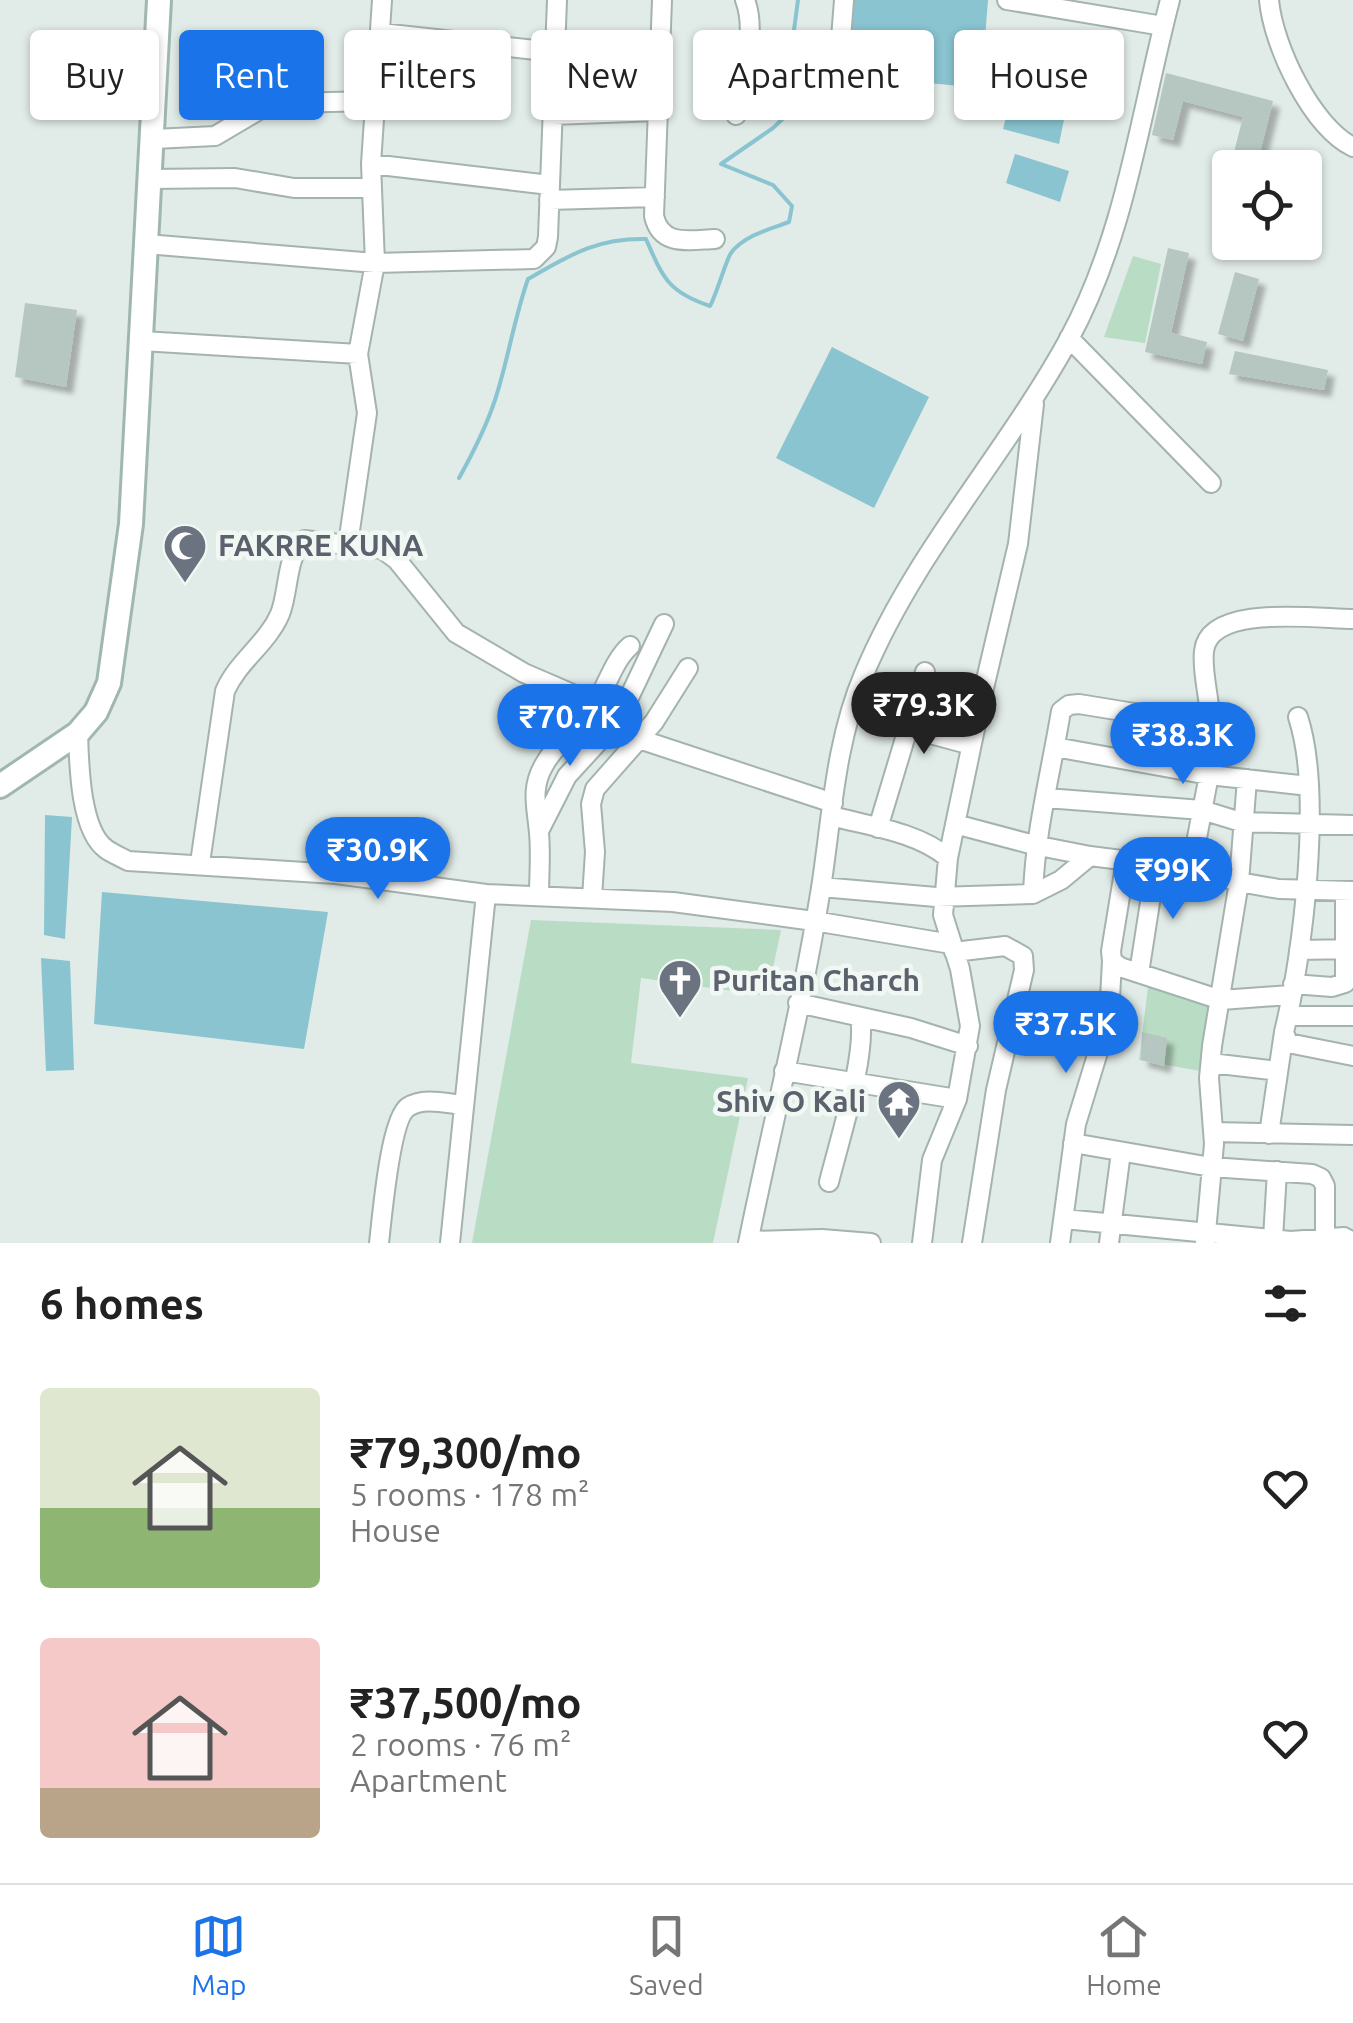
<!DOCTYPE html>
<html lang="en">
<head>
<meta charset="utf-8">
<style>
  :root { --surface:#fff; --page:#f2f2f2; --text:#222; --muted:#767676; --line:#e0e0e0; --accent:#1a73e8 }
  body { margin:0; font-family:Ubuntu,sans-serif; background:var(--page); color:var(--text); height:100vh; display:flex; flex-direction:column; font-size:38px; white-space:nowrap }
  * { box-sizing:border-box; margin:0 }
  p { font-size:32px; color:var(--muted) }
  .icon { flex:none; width:55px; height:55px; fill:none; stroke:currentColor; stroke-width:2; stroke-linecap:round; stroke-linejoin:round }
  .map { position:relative; height:1243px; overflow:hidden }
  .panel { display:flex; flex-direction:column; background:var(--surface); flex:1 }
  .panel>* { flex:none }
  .hud { position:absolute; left:30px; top:30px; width:1295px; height:90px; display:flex; gap:20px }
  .buttons { position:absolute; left:1212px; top:150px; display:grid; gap:20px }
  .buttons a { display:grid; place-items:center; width:110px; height:110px; border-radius:10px; background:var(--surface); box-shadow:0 2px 8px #0004; font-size:50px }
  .price { position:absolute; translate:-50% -85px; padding:0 22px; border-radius:35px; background:var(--accent); color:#fff; font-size:32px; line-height:65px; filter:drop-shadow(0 2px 5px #0008) }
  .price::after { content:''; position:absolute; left:50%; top:60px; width:30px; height:22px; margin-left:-15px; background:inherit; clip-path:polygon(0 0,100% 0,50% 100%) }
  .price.active { background:#222; color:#fff }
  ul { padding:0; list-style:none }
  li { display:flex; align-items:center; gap:30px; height:250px; padding:0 40px }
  li span { display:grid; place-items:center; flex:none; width:280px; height:200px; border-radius:10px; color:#555 }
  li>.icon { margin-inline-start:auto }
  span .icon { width:120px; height:120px; fill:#fffc; stroke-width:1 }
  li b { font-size:42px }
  h2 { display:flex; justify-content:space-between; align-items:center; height:120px; padding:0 40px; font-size:42px }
  .tag { padding:0 35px; border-radius:10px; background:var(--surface); box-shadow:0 2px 8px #0004; font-size:35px; line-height:90px }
  .tag.active { background:var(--accent); color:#fff }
  .menu { display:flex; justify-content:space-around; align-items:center; height:140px; border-top:2px solid var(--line); background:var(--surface); font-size:28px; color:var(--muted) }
  .menu a { display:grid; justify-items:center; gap:5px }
  .menu .active { color:var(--accent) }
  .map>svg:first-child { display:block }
  .green { fill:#b9dcc4 }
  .water { fill:#89c4d0 }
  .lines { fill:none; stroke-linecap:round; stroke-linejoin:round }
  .stream { stroke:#89c4d0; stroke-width:4 }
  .building { fill:#b6c6c0; filter:url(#shadow) }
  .minor-casing { stroke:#a4b3ae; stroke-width:22 }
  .secondary-casing { stroke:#9fb7af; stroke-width:28 }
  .minor { stroke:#fff; stroke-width:18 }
  .secondary { stroke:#fff; stroke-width:22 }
  .labels { text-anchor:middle; stroke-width:9; stroke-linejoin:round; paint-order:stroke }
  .worship-label { font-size:30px; font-weight:bold; fill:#5b616d; stroke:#f1f8f4; text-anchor:start }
</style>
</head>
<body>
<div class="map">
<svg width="1353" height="1243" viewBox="0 0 1353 1243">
  <defs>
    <filter id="shadow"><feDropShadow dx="7" dy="7" stdDeviation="2.5" flood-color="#0004"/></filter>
  </defs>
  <rect width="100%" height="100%" fill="#e1ebe7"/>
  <!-- green -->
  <path class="green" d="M 1133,256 L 1161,264 L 1145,343 L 1104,337 Z
    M 531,920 L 781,930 L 767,996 L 641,978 L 631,1063 L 748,1078 L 713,1243 L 472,1243 Z
    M 1148,987 L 1215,1004 L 1200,1071 L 1139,1060 Z"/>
  <!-- water -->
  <path class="water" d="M 853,0 L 988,0 L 981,88 L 844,75 Z
    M 1014,87 L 1067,105 L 1059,144 L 1003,129 Z
    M 1015,154 L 1069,171 L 1060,202 L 1006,183 Z
    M 832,347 L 929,397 L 874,508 L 776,458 Z
    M 45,815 L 72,817 L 65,939 L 44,935 Z
    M 102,892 L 328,912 L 304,1049 L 94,1024 Z
    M 41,958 L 70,961 L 74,1070 L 46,1071 Z"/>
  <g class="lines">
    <!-- stream -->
    <path class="stream" d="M 459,478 C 473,453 486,427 495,400 C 508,360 514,319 528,279 C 570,255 596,238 646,239 C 663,278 668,292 710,306 C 717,293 726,260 731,253 C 743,236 770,229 789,222 L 792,206 L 773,185 L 721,164 L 773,128 L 796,106 L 792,45 L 798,0"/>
  </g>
  <!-- building -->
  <path class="building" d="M 1166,73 L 1273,101 L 1256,168 L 1230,168 L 1243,117 L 1183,101 L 1173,140 L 1152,135 Z
    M 1168,248 L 1189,253 L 1171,333 L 1207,342 L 1202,364 L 1145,352 Z
    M 1235,272 L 1259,279 L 1243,341 L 1218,334 Z
    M 25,303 L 77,310 L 66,387 L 15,377 Z
    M 1235,351 L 1328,370 L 1324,390 L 1229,374 Z
    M 1142,1032 L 1167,1038 L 1164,1066 L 1141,1060 Z"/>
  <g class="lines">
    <defs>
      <path id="minor" d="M 662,0 L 654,216 C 661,247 689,240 715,239
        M 1007,0 L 1163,26
        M 1269,0 C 1273,45 1311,126 1353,147
        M 381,33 L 554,52
        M 839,64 L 844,0
        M 552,115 L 658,111
        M 736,115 C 741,81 758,33 745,0
        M 154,139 L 215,136 L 259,110 L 285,103 L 375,101
        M 371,164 L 550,185
        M 151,179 L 235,178 L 294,188 L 371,188
        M 549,200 L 655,197
        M 146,244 L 375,263 L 534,259 L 546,247 L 548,237 L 557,0
        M 1069,338 L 1211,483
        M 142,341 L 358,354
        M 348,544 L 367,413 L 358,354 L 375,263 L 371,164 L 382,0
        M 1298,717 C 1323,793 1303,954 1284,1032 L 1288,1043 L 1353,1056
        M 908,728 L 971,745
        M 78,733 C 79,764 80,830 106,849 C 113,854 121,857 128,861 L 336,874 L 486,894 L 673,902 L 814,921 L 951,944
        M 639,739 L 833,803
        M 1055,747 L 1209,775 L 1309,786
        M 1046,798 L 1202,810 L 1241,822 L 1353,825
        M 831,816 C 869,826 918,832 948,858 L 943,915 L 960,969 L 970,1026 L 957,1099 L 932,1160 L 922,1243
        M 955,824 L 1034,845 L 1090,856 L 1191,869 L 1239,882 L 1279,889 L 1353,891
        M 878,828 L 925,672
        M 539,831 L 567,776 L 610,729 L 625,706 L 664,624
        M 948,858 L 980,705 L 1018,544 L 1034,404
        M 1126,860 L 1111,951 L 1112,961 L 1120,967 L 1221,1000 L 1290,995
        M 200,863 L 225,691 C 238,661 267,644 280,614 C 289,592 286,555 304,540 L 382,549 L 397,560 L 456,633 L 524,673 L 596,704
        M 1191,869 L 1209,775 L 1209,706
        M 821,887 L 936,897 L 1033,894 L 1061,880 L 1090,856
        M 1033,894 C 1035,832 1051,772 1061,711 L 1069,705 L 1079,704 L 1189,722 L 1199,717 L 1209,706 C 1207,688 1202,668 1204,651 C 1209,603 1318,619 1353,619
        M 539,896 C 539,875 541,854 539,833 C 537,808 530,789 544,765 C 556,742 580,728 594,706 C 607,687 613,661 630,646
        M 592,898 L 595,852 L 591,804 L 595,789 L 654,722 L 688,668
        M 1299,950 L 1353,949
        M 954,952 L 1005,946 L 1023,956 L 1024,970 L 996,1090 L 972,1243
        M 1139,973 L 1156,864
        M 1293,984 L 1332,987 L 1345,983 L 1345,891
        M 798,1003 L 911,1028 L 968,1046
        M 1288,1016 L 1353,1016
        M 1211,1063 L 1278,1071
        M 784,1071 L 957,1099
        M 1213,1132 L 1353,1135
        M 1269,1134 L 1284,1032
        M 1073,1143 L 1211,1167 L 1312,1174 L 1321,1178 L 1325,1186 L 1325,1239
        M 829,1182 C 839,1141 867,1055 860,1017
        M 1064,1219 L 1291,1241 L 1344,1237 L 1353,1242
        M 1273,1239 L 1277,1171
        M 749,1241 L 822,1239 L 871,1243
        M 379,1243 C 382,1218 390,1119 408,1107 C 423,1097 445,1103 462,1105
        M 450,1243 L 486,894
        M 748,1243 C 772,1125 802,1007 821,888 C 832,816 835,742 864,674 C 915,552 1006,454 1069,339 C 1126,234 1140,114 1170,0
        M 1060,1243 L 1076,1124 L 1109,1016 L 1112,961
        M 1109,1243 L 1121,1152
        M 1205,1243 L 1214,1144 L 1209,1078 L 1212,1046 L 1239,882 L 1247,779"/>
      <path id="secondary" d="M 0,786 L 78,733 L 96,712 L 109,683 L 131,524 L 159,0"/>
    </defs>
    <!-- minor casing -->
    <use href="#minor" class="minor-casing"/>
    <!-- secondary casing -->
    <use href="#secondary" class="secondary-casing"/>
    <!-- minor -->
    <use href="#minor" class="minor"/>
    <!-- secondary -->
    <use href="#secondary" class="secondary"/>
  </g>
  <!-- icons -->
  <defs>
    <symbol id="mosque-pin" viewBox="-11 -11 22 30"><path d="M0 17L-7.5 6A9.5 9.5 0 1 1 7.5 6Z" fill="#6b7280" stroke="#f1f8f4"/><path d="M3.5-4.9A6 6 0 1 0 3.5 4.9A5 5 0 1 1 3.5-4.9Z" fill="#fff"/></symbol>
    <symbol id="church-pin" viewBox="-11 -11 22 30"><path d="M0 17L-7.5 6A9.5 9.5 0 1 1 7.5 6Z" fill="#6b7280" stroke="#f1f8f4"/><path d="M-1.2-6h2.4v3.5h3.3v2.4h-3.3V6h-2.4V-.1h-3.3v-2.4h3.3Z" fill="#fff"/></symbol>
    <symbol id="temple-pin" viewBox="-11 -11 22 30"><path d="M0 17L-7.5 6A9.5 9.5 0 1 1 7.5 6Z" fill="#6b7280" stroke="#f1f8f4"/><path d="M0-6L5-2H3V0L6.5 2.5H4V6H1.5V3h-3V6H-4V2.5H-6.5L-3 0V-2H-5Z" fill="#fff"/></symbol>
  </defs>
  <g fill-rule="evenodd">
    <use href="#mosque-pin" x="160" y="521" width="50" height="68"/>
    <use href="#church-pin" x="655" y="956" width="50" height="68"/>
    <use href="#temple-pin" x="874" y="1077" width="50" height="68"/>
  </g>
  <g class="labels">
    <!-- worship labels -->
    <g class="worship-label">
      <text x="218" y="556">FAKRRE KUNA</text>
      <text x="712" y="991">Puritan Charch</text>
      <text x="866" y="1112" text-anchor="end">Shiv O Kali</text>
    </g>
  </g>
</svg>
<div class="buttons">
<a><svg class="icon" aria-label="locate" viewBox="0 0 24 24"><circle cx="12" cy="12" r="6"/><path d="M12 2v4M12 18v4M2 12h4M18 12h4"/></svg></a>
</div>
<b class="price active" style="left:924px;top:757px">₹79.3K</b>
<b class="price" style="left:570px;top:769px">₹70.7K</b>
<b class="price" style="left:1183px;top:787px">₹38.3K</b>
<b class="price" style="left:378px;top:902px">₹30.9K</b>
<b class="price" style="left:1173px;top:922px">₹99K</b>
<b class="price" style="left:1066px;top:1076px">₹37.5K</b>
<div class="hud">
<a class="tag">Buy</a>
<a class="tag active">Rent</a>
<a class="tag">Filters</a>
<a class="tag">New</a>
<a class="tag">Apartment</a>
<a class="tag">House</a>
</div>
</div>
<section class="panel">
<h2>6 homes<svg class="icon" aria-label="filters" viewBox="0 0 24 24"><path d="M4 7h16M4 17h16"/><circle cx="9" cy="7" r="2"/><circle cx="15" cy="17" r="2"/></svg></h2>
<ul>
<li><span style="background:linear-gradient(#dfe7d0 60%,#8fb573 0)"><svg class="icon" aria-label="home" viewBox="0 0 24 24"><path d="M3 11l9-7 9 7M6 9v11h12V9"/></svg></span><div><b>₹79,300/mo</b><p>5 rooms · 178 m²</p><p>House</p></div><svg class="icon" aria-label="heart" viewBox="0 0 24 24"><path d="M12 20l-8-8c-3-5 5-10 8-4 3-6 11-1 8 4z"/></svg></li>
<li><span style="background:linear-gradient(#f6c9c9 75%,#b9a48a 0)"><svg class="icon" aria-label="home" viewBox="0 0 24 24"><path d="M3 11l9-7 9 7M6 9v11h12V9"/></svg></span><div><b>₹37,500/mo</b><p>2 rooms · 76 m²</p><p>Apartment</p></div><svg class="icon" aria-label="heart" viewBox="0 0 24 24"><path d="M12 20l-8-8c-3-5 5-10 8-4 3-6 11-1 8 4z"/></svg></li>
</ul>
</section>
<nav class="menu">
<a class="active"><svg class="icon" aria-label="map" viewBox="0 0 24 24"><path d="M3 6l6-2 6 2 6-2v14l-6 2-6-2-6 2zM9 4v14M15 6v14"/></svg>Map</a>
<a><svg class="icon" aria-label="saved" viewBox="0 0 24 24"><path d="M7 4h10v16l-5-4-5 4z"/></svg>Saved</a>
<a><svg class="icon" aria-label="home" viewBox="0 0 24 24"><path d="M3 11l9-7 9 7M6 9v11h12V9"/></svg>Home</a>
</nav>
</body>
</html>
